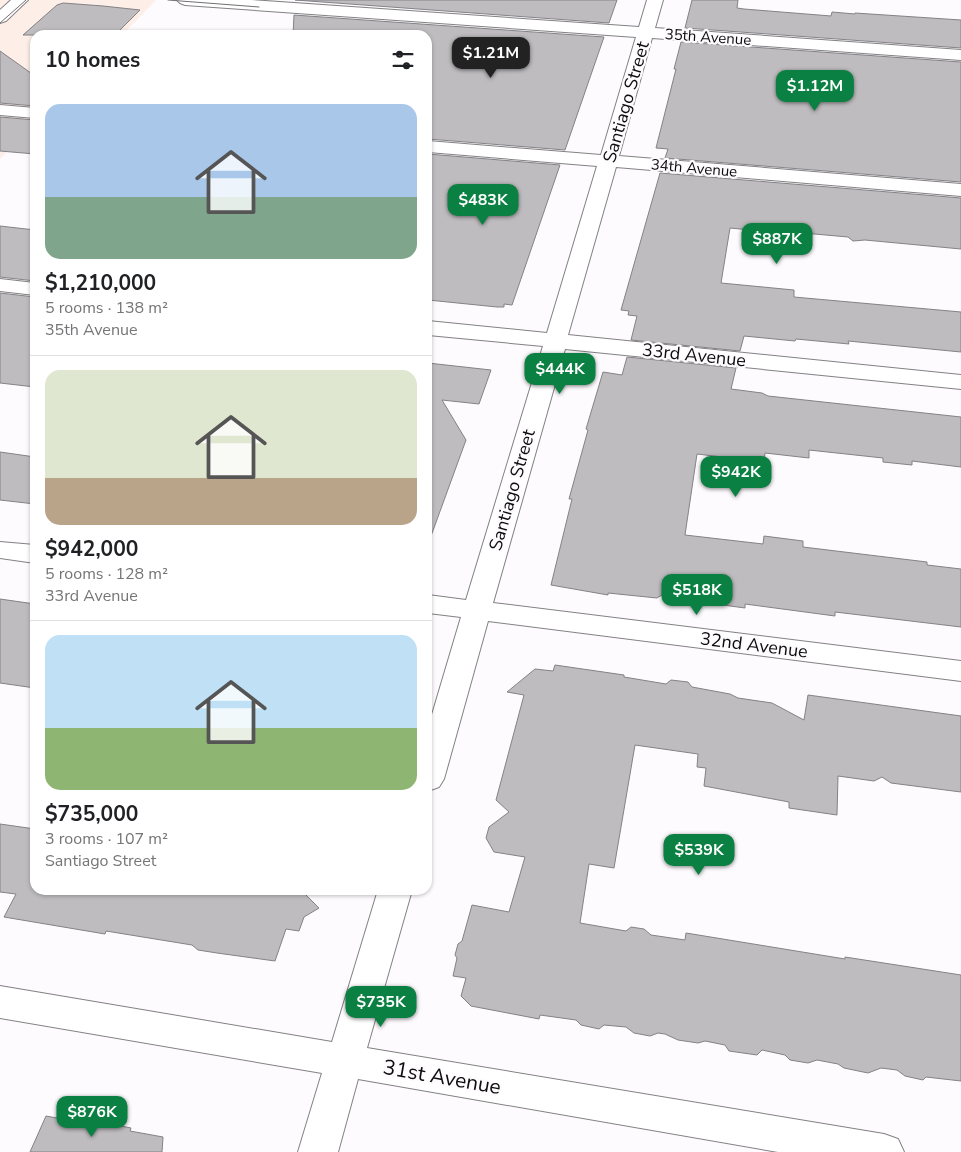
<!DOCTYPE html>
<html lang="en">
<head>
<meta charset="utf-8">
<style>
  :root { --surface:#fff; --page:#f6f6f6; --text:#202124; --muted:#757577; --line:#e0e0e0; --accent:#0b8043 }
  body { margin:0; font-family:"Nunito Sans",sans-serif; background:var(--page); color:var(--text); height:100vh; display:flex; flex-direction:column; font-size:19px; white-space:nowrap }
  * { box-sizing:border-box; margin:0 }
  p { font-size:16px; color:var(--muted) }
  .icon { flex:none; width:28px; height:28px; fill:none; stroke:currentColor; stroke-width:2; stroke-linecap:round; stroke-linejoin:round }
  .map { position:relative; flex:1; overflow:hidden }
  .side { position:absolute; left:30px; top:30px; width:402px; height:865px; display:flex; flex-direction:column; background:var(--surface); border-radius:15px; box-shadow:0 1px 4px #0004 }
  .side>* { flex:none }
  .price { position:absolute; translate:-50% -42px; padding:0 11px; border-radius:10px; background:var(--accent); color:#fff; font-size:16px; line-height:32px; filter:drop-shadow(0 1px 2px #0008) }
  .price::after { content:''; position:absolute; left:50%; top:30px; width:15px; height:11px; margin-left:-8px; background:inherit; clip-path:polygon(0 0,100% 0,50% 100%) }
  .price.on { background:#222; color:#fff }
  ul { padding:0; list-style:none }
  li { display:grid; align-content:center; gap:10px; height:265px; padding:0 15px }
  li+li { border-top:1px solid var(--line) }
  li span { display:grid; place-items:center; height:155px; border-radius:15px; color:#555 }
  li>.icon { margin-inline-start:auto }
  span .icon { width:90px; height:90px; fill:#fffc; stroke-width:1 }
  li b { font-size:21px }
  h2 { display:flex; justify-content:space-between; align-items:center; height:60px; padding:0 15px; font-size:21px }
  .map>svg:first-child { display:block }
  .commercial { fill:#fdeee8 }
  .building { fill:#bebcbf; stroke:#838285 }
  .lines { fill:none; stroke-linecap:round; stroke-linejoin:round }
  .street-casing { stroke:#838184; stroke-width:2 }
  .secondary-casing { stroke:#838184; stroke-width:2 }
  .street { fill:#fff; fill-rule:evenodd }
  .secondary { fill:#fff; fill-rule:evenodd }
  .tram { stroke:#706f71; stroke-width:1 }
  .labels { text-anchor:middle; stroke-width:4.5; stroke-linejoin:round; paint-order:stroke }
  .far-street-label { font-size:15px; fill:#0e0d0e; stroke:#fdfbfe }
  .street-label { font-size:18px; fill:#0e0d0e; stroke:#fdfbfe }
  .near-street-label { font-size:21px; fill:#0e0d0e; stroke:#fdfbfe }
</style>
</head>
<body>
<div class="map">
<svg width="961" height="1152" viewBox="0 0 961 1152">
  <rect width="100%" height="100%" fill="#fdfbfe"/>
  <!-- commercial -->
  <path class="commercial" d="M 0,0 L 156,0 L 122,35 L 35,35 L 35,124 L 0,159 Z"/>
  <!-- building -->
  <path class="building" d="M 295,0 L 617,0 L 609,23 Z
    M 692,0 L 738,0 L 737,8 L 744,9 L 831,16 L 832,12 L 855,14 L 855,13 L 961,20 L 961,48 L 685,28 Z
    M 63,3 L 103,6 L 140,10 L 115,35 L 23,35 L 57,5 Z
    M 294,15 L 604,37 L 565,150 L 428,139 L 428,35 L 293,35 Z
    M 681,42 L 961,62 L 961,182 L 665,158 L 668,149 L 656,148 L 676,69 L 674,69 Z
    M 0,51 L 35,76 L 35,106 L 0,103 Z
    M 0,117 L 35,120 L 35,154 L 0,151 Z
    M 428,154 L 560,165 L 512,305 L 504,304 L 504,307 L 497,307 L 428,300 Z
    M 660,173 L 961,198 L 961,249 L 865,240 L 853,241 L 848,237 L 781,231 L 781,233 L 730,228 L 721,283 L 794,290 L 794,297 L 961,312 L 961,352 L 848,341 L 849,344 L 796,339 L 795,341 L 744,336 L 740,351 L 631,340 L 637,316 L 628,315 L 629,311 L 621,310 Z
    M 0,226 L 35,230 L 35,281 L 0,277 Z
    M 0,293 L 35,297 L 35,387 L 0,383 Z
    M 627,357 L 736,368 L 731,389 L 762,393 L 768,396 L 961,417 L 961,467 L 912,461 L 912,465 L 883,462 L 883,458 L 809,450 L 809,458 L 765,453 L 764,462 L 697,454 L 685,535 L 763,544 L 764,536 L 803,541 L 803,547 L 927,562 L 927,565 L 961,569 L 961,627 L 835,612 L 835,616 L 745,604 L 745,608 L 701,602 L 698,604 L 680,602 L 668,591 L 657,598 L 608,593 L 608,595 L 551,585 L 572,499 L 569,499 L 588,430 L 586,429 L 603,372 L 622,375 Z
    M 428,363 L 491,370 L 479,404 L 442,400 L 466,440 L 431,536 L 428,536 Z
    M 0,452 L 35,457 L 35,504 L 0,500 Z
    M 0,599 L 35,604 L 35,688 L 0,683 Z
    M 555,665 L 624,675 L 624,677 L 666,684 L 671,680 L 688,682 L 692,687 L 730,694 L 738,698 L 772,703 L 804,720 L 808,695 L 961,716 L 961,792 L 891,783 L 882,777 L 874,781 L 838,776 L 837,815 L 789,808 L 789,802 L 704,786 L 706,768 L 697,767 L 698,754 L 635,745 L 614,868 L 589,864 L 580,923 L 626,931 L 631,927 L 644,929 L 651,935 L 685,940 L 686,933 L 845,959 L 845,957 L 961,975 L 961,1081 L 926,1077 L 923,1080 L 905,1076 L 897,1070 L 881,1068 L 868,1073 L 844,1068 L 838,1064 L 817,1060 L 808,1063 L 790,1060 L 785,1055 L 762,1050 L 757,1055 L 729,1051 L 725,1045 L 705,1041 L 698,1043 L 678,1040 L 665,1034 L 658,1033 L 650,1036 L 634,1033 L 626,1027 L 604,1025 L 599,1029 L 581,1025 L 576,1020 L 540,1015 L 539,1019 L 471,1006 L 461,996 L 466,978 L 453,976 L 457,958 L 455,955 L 458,944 L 462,941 L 472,905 L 509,912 L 525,857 L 494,852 L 486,838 L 489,827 L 509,812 L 496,800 L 524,695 L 507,692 L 535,669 L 553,671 Z
    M 0,824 L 35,829 L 35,890 L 301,890 L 319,908 L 304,917 L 299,931 L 286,929 L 275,961 L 217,953 L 198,950 L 192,945 L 106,931 L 105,934 L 4,917 L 16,894 L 0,892 Z
    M 46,1116 L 89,1124 L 90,1120 L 131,1128 L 130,1131 L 163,1137 L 162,1152 L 30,1152 Z"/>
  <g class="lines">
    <defs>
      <path id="street" d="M 177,0 L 251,0 L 639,27 L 647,0 L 663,0 L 655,28 L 961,50 L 961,60 L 652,38 L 619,156 L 961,184 L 961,196 L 616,167 L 568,335 L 961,375 L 961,389 L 565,349 L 493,603 L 961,661 L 961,681 L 488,621 L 444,779 L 439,787 L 428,791 L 428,728 L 461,617 L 428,613 L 428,595 L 466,600 L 543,346 L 428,335 L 428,321 L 547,333 L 597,166 L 428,152 L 428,141 L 601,155 L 636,37 L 185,5 L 180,3 Z
        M 0,105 L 35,108 L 35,118 L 0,115 Z
        M 0,279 L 35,283 L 35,295 L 0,291 Z
        M 0,542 L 35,545 L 35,563 L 0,558 Z
        M 378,890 L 412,890 L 367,1048 L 884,1134 L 898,1139 L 904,1152 L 778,1152 L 358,1079 L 338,1152 L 298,1152 L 322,1073 L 0,1018 L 0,986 L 332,1042 Z"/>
      <path id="secondary" d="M 11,0 L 28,0 L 6,21 L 0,23 L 0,10 Z"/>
    </defs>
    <!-- street casing -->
    <use href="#street" class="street-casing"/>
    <!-- secondary casing -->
    <use href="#secondary" class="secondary-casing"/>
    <!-- street -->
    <use href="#street" class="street"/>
    <!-- secondary -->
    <use href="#secondary" class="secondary"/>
    <!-- tram -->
    <path class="tram" d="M 168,0 L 259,7
      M 0,23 L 26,0"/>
  </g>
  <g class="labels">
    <!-- far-street labels -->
    <g class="far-street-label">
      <text transform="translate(708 37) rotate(4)" y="5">35th Avenue</text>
      <text transform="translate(694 168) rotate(5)" y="5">34th Avenue</text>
    </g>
    <!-- street labels -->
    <g class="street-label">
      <text transform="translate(626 102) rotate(-74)" y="6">Santiago Street</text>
      <text transform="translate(694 355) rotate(6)" y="6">33rd Avenue</text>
      <text transform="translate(512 490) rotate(-74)" y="6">Santiago Street</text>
      <text transform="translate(754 645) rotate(7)" y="6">32nd Avenue</text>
    </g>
    <!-- near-street labels -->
    <g class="near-street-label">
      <text transform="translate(442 1077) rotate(10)" y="7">31st Avenue</text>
    </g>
  </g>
</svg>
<b class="price on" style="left:491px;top:79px">$1.21M</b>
<b class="price" style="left:815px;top:112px">$1.12M</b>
<b class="price" style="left:483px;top:226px">$483K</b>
<b class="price" style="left:777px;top:265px">$887K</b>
<b class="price" style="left:560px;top:395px">$444K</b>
<b class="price" style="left:736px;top:498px">$942K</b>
<b class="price" style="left:697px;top:616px">$518K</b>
<b class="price" style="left:699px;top:876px">$539K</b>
<b class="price" style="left:381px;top:1028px">$735K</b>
<b class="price" style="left:92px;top:1138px">$876K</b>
<section class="side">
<h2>10 homes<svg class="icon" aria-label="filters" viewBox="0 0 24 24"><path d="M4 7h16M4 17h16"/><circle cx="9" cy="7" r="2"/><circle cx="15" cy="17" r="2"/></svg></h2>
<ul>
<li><span style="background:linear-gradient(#a9c7e8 60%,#7fa58c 0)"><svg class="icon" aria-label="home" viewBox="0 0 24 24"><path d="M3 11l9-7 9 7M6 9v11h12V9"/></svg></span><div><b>$1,210,000</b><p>5 rooms · 138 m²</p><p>35th Avenue</p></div></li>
<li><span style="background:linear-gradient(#dfe7d0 70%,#b9a48a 0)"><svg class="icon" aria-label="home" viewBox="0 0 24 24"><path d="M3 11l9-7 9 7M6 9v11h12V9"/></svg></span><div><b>$942,000</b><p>5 rooms · 128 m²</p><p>33rd Avenue</p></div></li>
<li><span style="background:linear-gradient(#bfe0f5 60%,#8fb573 0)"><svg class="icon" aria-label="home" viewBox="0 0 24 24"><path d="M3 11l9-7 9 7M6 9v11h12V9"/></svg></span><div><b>$735,000</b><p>3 rooms · 107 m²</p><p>Santiago Street</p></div></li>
</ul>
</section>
</div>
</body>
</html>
